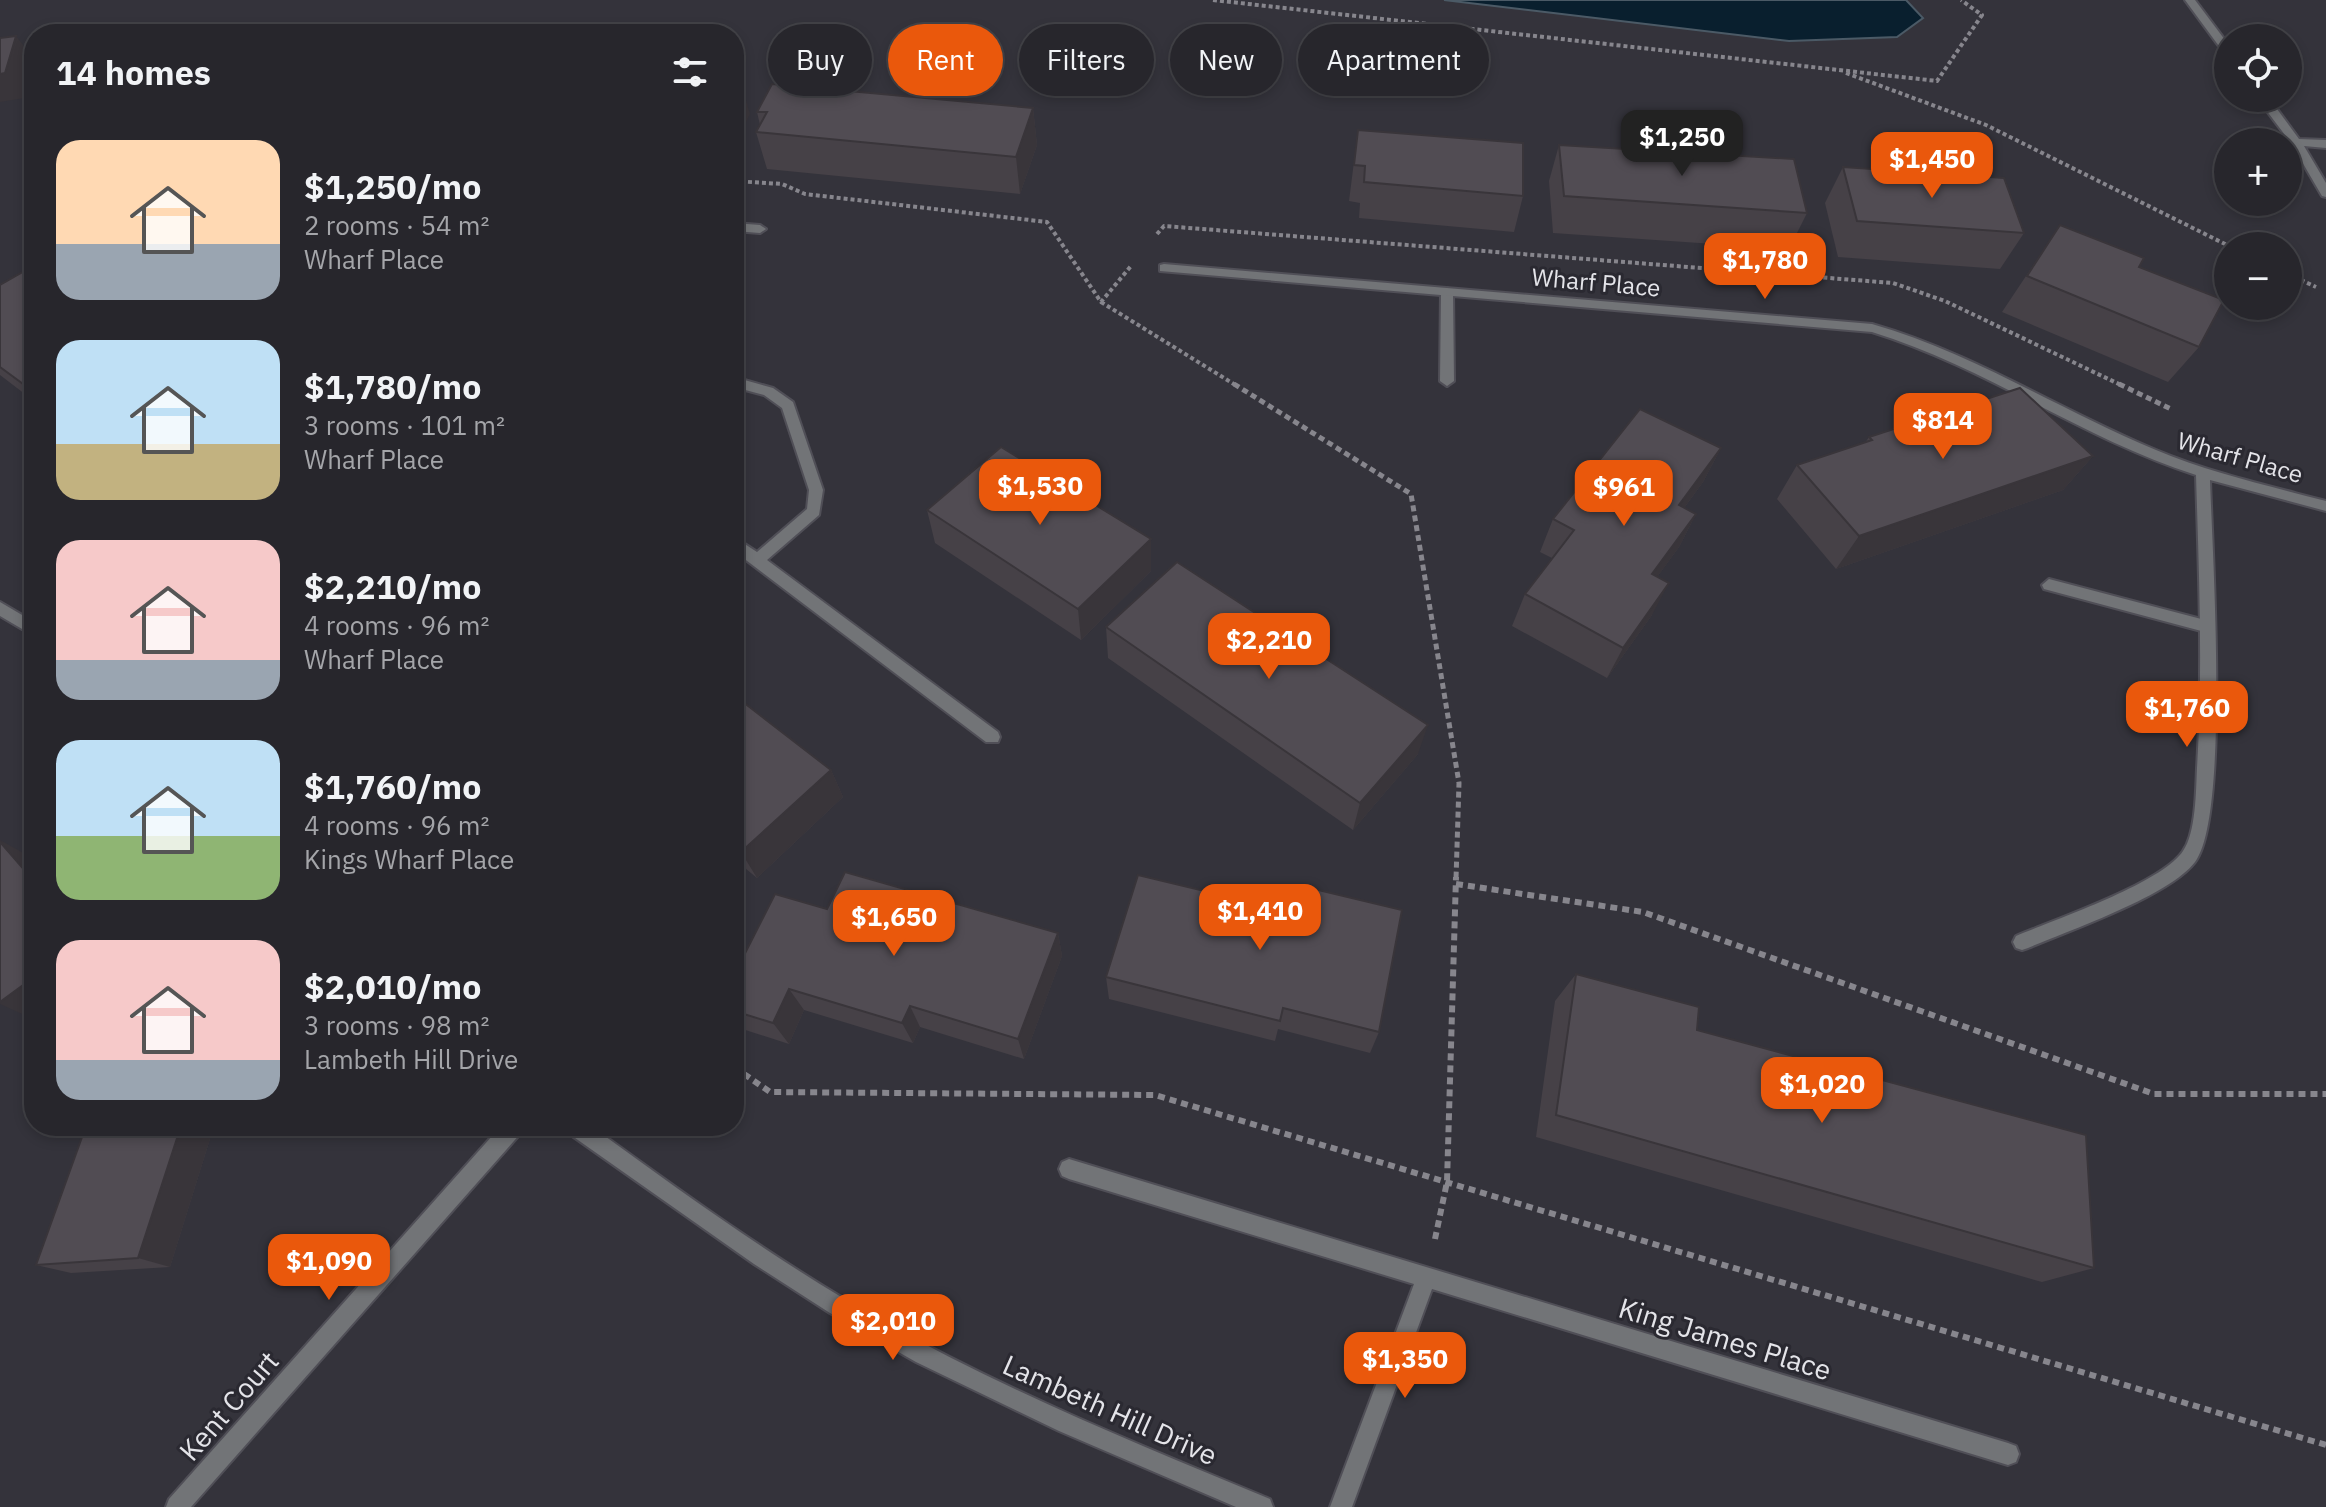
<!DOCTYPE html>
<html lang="en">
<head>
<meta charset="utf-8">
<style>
  :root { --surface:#27262c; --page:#333238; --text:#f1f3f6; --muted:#a4a5a9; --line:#434348; --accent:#ea580c }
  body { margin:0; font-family:"IBM Plex Sans",sans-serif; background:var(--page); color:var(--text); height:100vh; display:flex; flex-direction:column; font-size:30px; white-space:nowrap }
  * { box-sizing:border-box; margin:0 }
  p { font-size:26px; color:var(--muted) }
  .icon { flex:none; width:44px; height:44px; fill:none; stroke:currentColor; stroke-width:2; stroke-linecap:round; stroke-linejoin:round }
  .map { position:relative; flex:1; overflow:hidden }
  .sheet { position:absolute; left:24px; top:24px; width:720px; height:1112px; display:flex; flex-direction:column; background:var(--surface); border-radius:32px; box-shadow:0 4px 12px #0003,0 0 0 2px var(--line) }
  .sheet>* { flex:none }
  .guide { position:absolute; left:768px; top:24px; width:760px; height:72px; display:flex; gap:16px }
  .buttons { position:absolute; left:2214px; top:24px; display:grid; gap:16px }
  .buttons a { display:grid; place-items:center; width:88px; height:88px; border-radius:50%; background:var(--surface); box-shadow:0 4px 12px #0003,0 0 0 2px var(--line); font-size:40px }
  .price { position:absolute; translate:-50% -68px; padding:0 18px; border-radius:16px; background:var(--accent); color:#fff; font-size:26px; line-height:52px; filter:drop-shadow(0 2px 4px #0008) }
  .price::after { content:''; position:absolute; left:50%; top:48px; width:24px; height:18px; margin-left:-12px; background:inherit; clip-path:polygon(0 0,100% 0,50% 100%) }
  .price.selected { background:#222; color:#fff }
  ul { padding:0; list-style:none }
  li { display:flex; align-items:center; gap:24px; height:200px; padding:0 32px }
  li span { display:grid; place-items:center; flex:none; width:224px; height:160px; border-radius:24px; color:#555 }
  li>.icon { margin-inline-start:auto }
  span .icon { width:96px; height:96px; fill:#fffc; stroke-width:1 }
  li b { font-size:34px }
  h2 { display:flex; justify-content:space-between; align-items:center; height:96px; padding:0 32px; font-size:34px }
  .tag { padding:0 28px; border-radius:36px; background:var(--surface); box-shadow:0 4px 12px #0003,0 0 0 2px var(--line); font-size:28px; line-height:72px }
  .tag.selected { background:var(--accent); color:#fff }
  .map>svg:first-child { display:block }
  .water { fill:#091f2e; stroke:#4b5a66; stroke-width:2 }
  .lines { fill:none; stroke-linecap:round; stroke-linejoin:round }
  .lane-casing { stroke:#504f57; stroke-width:4 }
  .street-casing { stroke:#504f57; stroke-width:4 }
  .path-far2 { stroke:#87868d; stroke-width:4; stroke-dasharray:4 3; stroke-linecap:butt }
  .path-far1 { stroke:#87868d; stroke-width:5; stroke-dasharray:6 4; stroke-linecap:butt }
  .path { stroke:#87868d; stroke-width:6; stroke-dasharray:7 5; stroke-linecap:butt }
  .lane { fill:#727477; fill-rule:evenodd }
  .street { fill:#727477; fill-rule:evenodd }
  .wall { fill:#464147 }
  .shaded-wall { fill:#39353a }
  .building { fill:#514c53; stroke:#39353a; stroke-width:2 }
  .labels { text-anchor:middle; stroke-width:6; stroke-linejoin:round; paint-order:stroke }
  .street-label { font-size:24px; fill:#e4e4e9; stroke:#2a2931 }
  .near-street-label { font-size:28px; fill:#e4e4e9; stroke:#2a2931 }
</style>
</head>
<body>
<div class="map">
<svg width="2326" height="1507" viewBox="0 0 2326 1507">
  <rect width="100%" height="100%" fill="#34333b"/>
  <!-- water -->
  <path class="water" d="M 1444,0 L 1906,0 L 1923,18 L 1897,37 L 1789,41 Z"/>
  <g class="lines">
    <defs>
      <path id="lane" d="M 1447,288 L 1453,292 L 1454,381 L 1447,386 L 1440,381 L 1441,292 Z
        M 2049,579 L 2205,620 L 2213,626 L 2205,632 L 2044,589 L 2042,585 Z"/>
      <path id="street" d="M 2185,0 L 2195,0 L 2228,44 L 2228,54 L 2224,53 Z
        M 2257,98 L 2269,98 L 2299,139 L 2326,140 L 2326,148 L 2304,146 L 2326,183 L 2326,197 L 2322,196 L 2291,143 Z
        M 734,223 L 760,225 L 766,229 L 760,233 L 734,231 Z
        M 1164,264 L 1872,324 C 1973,353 2060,410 2156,450 C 2211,473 2269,486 2326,501 L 2326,511 L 2210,480 C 2212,548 2230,816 2195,862 C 2169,896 2070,930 2028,948 L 2022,950 L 2016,948 L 2013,942 L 2016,936 C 2054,920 2162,883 2183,851 C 2196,833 2196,790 2197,768 C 2203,670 2199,573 2196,475 C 2083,439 1986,367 1872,332 L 1160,271 L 1160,265 Z
        M 734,377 L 773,388 L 793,402 L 823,490 L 819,515 L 767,560 L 998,732 L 1000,737 L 998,742 L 986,742 L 734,551 L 734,537 L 757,552 L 807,509 L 809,490 L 782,408 L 764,395 L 734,387 Z
        M 0,602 L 34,622 L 34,636 L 0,616 Z
        M 501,1126 L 523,1126 L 521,1133 L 191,1507 L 166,1507 L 169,1499 Z
        M 566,1126 L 591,1126 C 686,1195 781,1264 884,1322 C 1007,1391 1139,1445 1270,1499 L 1273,1507 L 1236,1507 L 1059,1431 L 916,1362 L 830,1313 L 754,1264 L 568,1133 Z
        M 1069,1159 L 2008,1443 L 2016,1446 L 2019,1454 L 2016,1462 L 2008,1465 L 1432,1289 L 1352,1507 L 1330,1507 L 1414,1284 L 1069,1179 L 1062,1176 L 1059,1169 L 1062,1162 Z"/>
    </defs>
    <!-- lane casing -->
    <use href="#lane" class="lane-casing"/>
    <!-- street casing -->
    <use href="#street" class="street-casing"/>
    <!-- path-far2 -->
    <path class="path-far2" d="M 1213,0 L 1937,81 L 1982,15 L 1961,0
      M 1846,73 L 1986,125 L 2229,246
      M 734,181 L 782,184 L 805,194 L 1047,222 L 1101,302 L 1131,266
      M 1157,234 L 1164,226 L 1893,283 L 1945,301 L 2123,386
      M 2288,274 L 2316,287
      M 1101,302 L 1237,386"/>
    <!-- path-far1 -->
    <path class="path-far1" d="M 1234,384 L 1411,494 L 1459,783 L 1456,879
      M 2119,384 L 2171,409"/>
    <!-- path -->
    <path class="path" d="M 1456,884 L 1643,912 L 2154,1094 L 2326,1094
      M 734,1067 L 770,1092 L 1155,1095 L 2326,1445
      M 1435,1239 L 1447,1182 L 1456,877"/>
    <!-- lane -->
    <use href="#lane" class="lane"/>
    <!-- street -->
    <use href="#street" class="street"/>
  </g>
  <!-- wall -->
  <path class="wall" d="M 1033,108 L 1037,145 L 1020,194 L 767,169 L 756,132 L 760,125 L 757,112 Z
    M 1358,130 L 1523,196 L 1514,232 L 1359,218 L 1360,203 L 1349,201 Z
    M 1559,145 L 1807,213 L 1789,249 L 1553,233 L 1549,181 Z
    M 1843,167 L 2024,233 L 2000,269 L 1838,257 L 1825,203 Z
    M 2060,225 L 2199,347 L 2168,382 L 2002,312 Z
    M 34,273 L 34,401 L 0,375 L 0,285 Z
    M 1869,437 L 2093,456 L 2063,490 L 1836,569 L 1777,499 L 1797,465 L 1865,443 Z
    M 1721,448 L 1703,482 L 1684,508 L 1696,514 L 1679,547 L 1657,577 L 1652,615 L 1607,678 L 1512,626 L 1525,594 L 1552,558 L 1540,552 L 1553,519 Z
    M 927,510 L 1151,539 L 1151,571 L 1081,640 L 935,543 Z
    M 1106,627 L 1418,754 L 1353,830 L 1108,658 Z
    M 734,695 L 831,770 L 843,797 L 757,878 L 734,859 Z
    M 1138,875 L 1379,1032 L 1370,1053 L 1278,1029 L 1275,1041 L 1109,999 L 1106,977 Z
    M 827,909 L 1058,933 L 1062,956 L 1024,1059 L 920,1027 L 913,1043 L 804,1010 L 789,1044 L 736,1027 L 734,1025 L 734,975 Z
    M 1576,974 L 1697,1030 L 2094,1268 L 2042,1282 L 1536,1137 L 1555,1001 Z
    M 86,1126 L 214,1126 L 170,1267 L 71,1273 L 36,1265 Z"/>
  <!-- shaded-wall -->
  <path class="shaded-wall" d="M 16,36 L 34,59 L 34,68 L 25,98 L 0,102 L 0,74 Z
    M 739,77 L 750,114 L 734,146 L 734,87 Z
    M 1033,108 L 1037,145 L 1020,194 L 1016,157 Z
    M 1721,448 L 1703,482 L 1662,538 L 1679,505 Z
    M 2093,456 L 2063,490 L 1836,569 L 1859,536 Z
    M 1696,514 L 1679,547 L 1636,606 L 1652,574 Z
    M 1151,539 L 1151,571 L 1081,640 L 1078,609 Z
    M 1669,583 L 1652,615 L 1607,678 L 1623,648 Z
    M 1428,725 L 1418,754 L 1353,830 L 1360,803 Z
    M 831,770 L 843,797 L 757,878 L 741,852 Z
    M 0,840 L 27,855 L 34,864 L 34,881 L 0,842 Z
    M 1058,933 L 1062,956 L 1024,1059 L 1018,1039 Z
    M 34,977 L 34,1016 L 31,1018 L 0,1004 L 0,1002 Z
    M 789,989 L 804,1010 L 789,1044 L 773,1023 Z
    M 910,1006 L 920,1027 L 913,1043 L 902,1023 Z
    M 181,1126 L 214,1126 L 170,1267 L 138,1258 Z"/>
  <!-- building -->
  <path class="building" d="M 16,36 L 5,73 L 0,74 L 0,38 Z
    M 734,77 L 739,77 L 734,87 Z
    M 772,84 L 1033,108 L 1016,157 L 756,132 L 767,112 L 757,112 Z
    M 1358,130 L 1523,143 L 1523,196 L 1364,182 L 1365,166 L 1354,165 Z
    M 1559,145 L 1794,159 L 1807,213 L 1564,196 Z
    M 1843,167 L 2004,178 L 2024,233 L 1857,221 Z
    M 2060,225 L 2144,258 L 2139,267 L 2224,300 L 2199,347 L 2027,276 Z
    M 28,269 L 34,273 L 34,392 L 0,367 L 0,285 Z
    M 2020,388 L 2093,456 L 1859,536 L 1797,465 L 1872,440 L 1869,437 Z
    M 1640,409 L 1721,448 L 1679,505 L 1696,514 L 1652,574 L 1669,583 L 1623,648 L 1525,594 L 1574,530 L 1553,519 Z
    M 1001,447 L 1151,539 L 1078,609 L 927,510 Z
    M 1177,562 L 1428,725 L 1360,803 L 1106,627 Z
    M 734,695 L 831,770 L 741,852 L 734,847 Z
    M 0,842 L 34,881 L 34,977 L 0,1002 Z
    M 845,872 L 1058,933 L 1018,1039 L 910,1006 L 902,1023 L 789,989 L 773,1023 L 734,1011 L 734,975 L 775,894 L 827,909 Z
    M 1138,875 L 1304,915 L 1310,888 L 1402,910 L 1379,1032 L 1283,1008 L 1280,1021 L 1106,977 Z
    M 1576,974 L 1699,1007 L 1697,1030 L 2086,1135 L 2094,1268 L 1556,1115 Z
    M 86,1126 L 181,1126 L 138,1258 L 36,1265 Z"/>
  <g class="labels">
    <!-- street labels -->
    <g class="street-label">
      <text transform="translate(1596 283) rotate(5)" y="8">Wharf Place</text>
      <text transform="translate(2240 458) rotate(16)" y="8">Wharf Place</text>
    </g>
    <!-- near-street labels -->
    <g class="near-street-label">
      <text transform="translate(1725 1339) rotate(17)" y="10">King James Place</text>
      <text transform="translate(229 1406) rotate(-49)" y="10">Kent Court</text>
      <text transform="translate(1110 1410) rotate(24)" y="10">Lambeth Hill Drive</text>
    </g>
  </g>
</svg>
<div class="buttons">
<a><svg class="icon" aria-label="locate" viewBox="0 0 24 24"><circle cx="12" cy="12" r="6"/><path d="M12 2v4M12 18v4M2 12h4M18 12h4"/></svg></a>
<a>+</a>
<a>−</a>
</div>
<b class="price selected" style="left:1682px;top:178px">$1,250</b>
<b class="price" style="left:1932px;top:200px">$1,450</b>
<b class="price" style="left:1765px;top:301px">$1,780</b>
<b class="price" style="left:1943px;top:461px">$814</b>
<b class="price" style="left:1040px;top:527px">$1,530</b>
<b class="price" style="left:1624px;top:528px">$961</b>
<b class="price" style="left:1269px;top:681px">$2,210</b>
<b class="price" style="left:2187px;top:749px">$1,760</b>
<b class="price" style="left:1260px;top:952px">$1,410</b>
<b class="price" style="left:894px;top:958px">$1,650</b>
<b class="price" style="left:1822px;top:1125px">$1,020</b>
<b class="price" style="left:329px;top:1302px">$1,090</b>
<b class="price" style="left:893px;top:1362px">$2,010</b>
<b class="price" style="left:1405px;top:1400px">$1,350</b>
<div class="guide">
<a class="tag">Buy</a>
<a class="tag selected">Rent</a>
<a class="tag">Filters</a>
<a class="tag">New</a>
<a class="tag">Apartment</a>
</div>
<section class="sheet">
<h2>14 homes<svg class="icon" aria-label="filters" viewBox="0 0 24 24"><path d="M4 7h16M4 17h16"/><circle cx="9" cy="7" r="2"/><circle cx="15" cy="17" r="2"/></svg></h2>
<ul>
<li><span style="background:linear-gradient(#ffd9b3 65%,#9aa5b1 0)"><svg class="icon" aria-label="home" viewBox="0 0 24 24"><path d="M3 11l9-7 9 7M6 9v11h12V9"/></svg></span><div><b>$1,250/mo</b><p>2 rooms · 54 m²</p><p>Wharf Place</p></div></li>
<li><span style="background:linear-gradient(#bfe0f5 65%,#c2b280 0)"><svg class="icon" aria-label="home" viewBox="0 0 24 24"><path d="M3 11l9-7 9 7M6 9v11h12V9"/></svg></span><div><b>$1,780/mo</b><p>3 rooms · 101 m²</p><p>Wharf Place</p></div></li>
<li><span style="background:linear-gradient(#f6c9c9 75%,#9aa5b1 0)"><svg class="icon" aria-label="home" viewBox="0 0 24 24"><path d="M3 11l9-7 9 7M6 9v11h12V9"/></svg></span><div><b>$2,210/mo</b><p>4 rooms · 96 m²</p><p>Wharf Place</p></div></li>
<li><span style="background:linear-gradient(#bfe0f5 60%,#8fb573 0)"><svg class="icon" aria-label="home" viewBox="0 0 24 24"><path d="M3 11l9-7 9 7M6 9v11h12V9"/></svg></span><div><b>$1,760/mo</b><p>4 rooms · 96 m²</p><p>Kings Wharf Place</p></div></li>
<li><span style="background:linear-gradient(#f6c9c9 75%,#9aa5b1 0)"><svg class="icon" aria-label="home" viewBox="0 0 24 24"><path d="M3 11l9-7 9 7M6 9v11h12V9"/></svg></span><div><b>$2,010/mo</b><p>3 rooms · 98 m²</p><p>Lambeth Hill Drive</p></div></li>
</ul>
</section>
</div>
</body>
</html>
